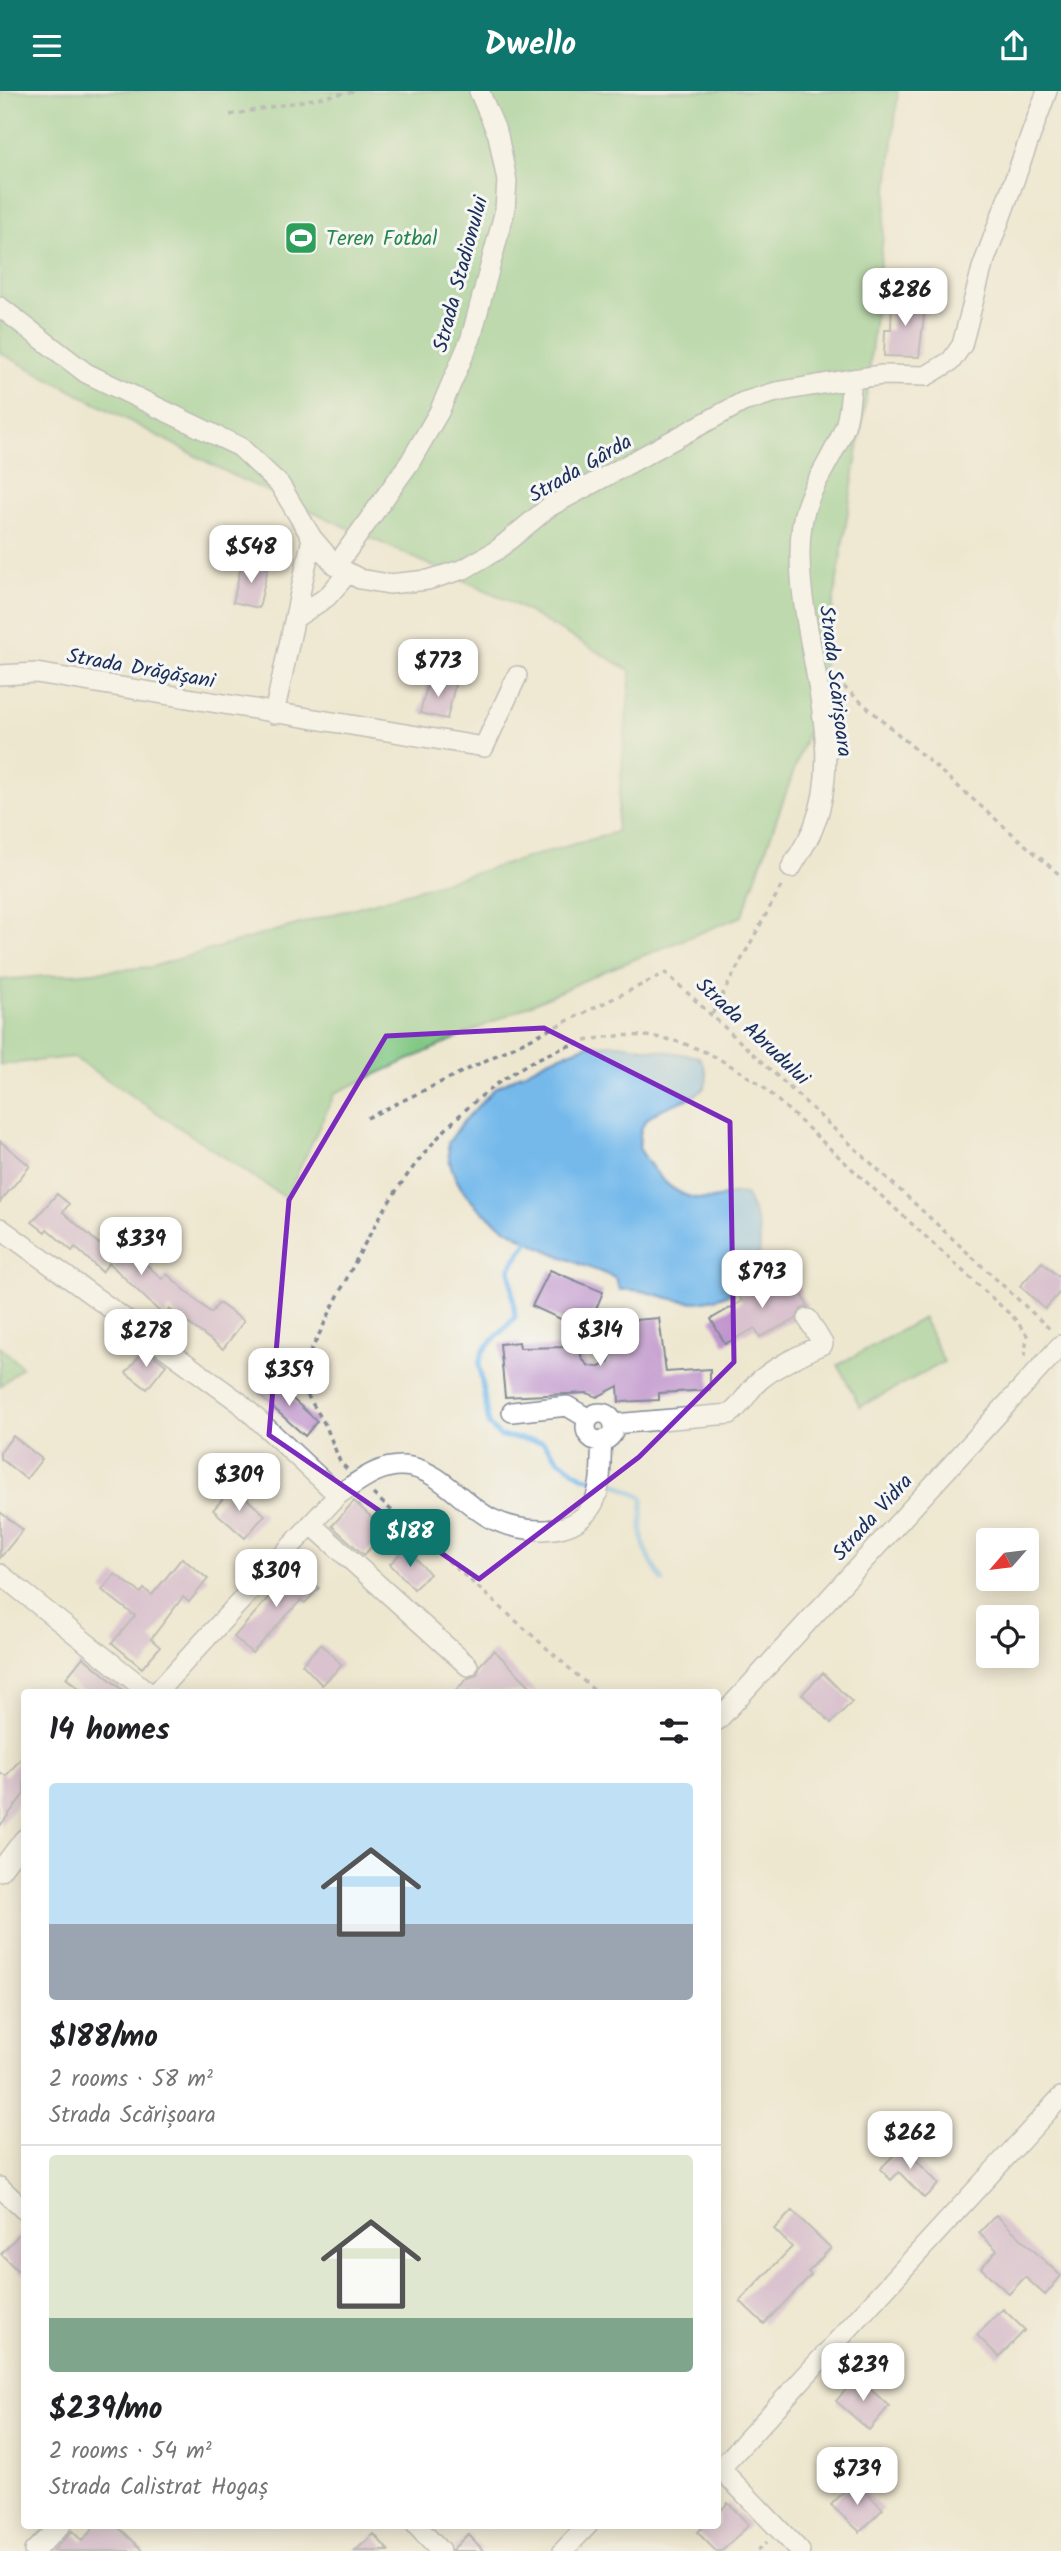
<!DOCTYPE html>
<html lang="en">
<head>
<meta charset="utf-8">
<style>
  :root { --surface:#fff; --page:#f6f6f6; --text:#202124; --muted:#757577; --line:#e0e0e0; --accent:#0f766e }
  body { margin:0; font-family:Kalam,sans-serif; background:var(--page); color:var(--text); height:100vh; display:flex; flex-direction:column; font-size:26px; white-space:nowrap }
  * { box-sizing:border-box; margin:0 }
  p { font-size:23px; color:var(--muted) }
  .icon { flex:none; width:38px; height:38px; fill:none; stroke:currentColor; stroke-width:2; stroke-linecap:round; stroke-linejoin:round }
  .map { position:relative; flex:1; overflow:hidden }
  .details { position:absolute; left:21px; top:1598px; width:700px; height:840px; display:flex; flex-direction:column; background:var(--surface); border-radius:7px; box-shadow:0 4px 18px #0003 }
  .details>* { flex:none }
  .needle { width:46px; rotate:242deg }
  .controls { position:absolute; left:976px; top:1437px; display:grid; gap:14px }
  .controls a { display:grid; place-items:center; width:63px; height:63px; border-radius:7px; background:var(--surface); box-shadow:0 4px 18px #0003; font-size:35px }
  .price { position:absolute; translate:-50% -60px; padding:0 16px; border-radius:14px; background:#fff; color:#222; font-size:23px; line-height:46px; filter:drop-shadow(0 2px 4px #0008) }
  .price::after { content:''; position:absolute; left:50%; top:42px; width:21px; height:16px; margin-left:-10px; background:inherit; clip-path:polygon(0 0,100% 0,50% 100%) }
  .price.current { background:var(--accent); color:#fff }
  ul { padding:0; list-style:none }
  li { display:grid; align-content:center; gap:14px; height:371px; padding:0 28px }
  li+li { border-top:2px solid var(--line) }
  li span { display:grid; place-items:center; height:217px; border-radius:7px; color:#555 }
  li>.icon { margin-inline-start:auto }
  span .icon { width:126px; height:126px; fill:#fffc; stroke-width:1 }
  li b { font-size:30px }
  h2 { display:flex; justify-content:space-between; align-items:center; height:84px; padding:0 28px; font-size:30px }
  header { display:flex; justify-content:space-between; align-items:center; height:91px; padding:0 28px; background:var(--accent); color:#fff; font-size:32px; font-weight:700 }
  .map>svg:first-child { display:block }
  .green { fill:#81c883; stroke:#4e7c70; stroke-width:2 }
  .water { fill:#74b9eb; stroke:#4874a4; stroke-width:2 }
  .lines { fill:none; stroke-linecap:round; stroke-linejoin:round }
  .stream { stroke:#74b9eb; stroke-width:5 }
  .building { fill:#c196cd }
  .minor-casing { stroke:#848b97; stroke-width:22 }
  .path { stroke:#848b97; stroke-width:3.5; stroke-dasharray:5 5; stroke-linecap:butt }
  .minor { stroke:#fff; stroke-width:19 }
  .marked { fill:none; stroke:#7b2cbf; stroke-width:5; stroke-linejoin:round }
  .labels { text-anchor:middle; stroke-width:6; stroke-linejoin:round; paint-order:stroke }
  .leisure-label { font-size:21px; fill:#27864d; stroke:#f6f6f2; text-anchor:start }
  .street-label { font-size:21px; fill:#1b2f5e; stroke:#f6f6f2 }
</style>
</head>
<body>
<header><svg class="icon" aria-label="menu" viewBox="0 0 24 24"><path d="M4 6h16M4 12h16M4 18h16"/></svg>Dwello<svg class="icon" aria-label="share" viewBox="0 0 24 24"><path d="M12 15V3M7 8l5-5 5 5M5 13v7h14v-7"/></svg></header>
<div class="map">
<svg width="1061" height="2460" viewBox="0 0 1061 2460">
  <rect width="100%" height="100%" fill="#f6f6f2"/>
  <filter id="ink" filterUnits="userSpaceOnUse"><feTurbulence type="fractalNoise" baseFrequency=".0143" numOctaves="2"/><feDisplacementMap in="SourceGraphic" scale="14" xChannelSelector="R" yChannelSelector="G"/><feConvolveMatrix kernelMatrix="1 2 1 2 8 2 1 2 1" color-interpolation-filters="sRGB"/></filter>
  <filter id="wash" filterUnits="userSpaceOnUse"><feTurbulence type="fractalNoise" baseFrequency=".00686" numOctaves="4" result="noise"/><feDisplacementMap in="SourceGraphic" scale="28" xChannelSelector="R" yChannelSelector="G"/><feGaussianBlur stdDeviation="1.57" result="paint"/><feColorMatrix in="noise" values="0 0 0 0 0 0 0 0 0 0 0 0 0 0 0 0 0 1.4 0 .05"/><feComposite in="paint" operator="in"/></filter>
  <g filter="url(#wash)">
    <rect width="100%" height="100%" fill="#eee7d0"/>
    <!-- green -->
    <path class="green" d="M 0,0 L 898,0 L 867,301 L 817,615 L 742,825 L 603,881 L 335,1002 L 286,1107 L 73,966 L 0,974 L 0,889 L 151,876 L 616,741 L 631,580 L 507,509 L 234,385 L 0,262 Z
      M 923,1227 L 944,1271 L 860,1316 L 838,1274 Z
      M 0,1255 L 22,1276 L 0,1295 Z"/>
    <!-- water -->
    <path class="water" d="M 619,953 L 699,966 C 730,1017 659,1002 642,1036 C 639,1041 640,1051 639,1057 C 656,1085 676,1111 713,1108 C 726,1106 732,1100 745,1103 C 766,1142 770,1189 721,1206 C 709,1210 697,1212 684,1210 C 661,1207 644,1197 620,1199 L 615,1187 C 558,1163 446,1130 448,1052 L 463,1031 L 495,997 L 548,969 L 588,954 Z"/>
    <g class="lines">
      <!-- stream -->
      <path class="stream" d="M 528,1150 L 510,1177 L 515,1226 L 483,1260 L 479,1273 L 489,1334 L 500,1345 L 543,1351 L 559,1369 L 583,1386 L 615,1392 L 643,1407 C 641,1449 639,1455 663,1490"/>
    </g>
    <g id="blocks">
      <!-- building -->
      <path class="building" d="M 892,207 L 926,208 L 919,266 L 884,265 L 885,239 L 891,239 Z
        M 242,471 L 268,477 L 259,517 L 233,511 Z
        M 429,587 L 455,594 L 447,628 L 420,622 Z
        M 0,1050 L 30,1075 L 0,1111 Z
        M 57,1103 L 69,1113 L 63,1121 L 106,1159 L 110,1154 L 122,1165 L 129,1157 L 162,1188 L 167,1183 L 211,1222 L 219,1212 L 244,1230 L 223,1258 L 169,1218 L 164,1225 L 109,1172 L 102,1181 L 75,1156 L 72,1160 L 47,1138 L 45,1141 L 32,1131 Z
        M 1042,1171 L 1061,1188 L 1061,1200 L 1045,1218 L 1020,1195 Z
        M 550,1179 L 603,1201 L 587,1240 L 532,1215 Z
        M 793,1184 L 808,1216 L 801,1218 L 796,1228 L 760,1246 L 755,1237 L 725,1253 L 711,1228 L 742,1210 L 738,1203 L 771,1187 L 776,1194 Z
        M 659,1227 L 666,1281 L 710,1278 L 710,1299 L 659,1302 L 659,1309 L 619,1311 L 618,1295 L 597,1306 L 587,1302 L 505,1306 L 500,1253 L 519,1251 L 520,1257 L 567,1256 L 574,1236 L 582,1268 L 589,1275 L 599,1276 L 608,1272 L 613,1260 L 611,1231 Z
        M 145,1258 L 166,1274 L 147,1298 L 126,1282 Z
        M 273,1290 L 317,1330 L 305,1345 L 260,1305 Z
        M 13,1345 L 42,1368 L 26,1388 L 0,1367 L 0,1361 Z
        M 233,1396 L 265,1424 L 245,1447 L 213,1419 Z
        M 354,1410 L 386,1440 L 364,1464 L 332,1435 Z
        M 0,1421 L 23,1439 L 0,1467 Z
        M 406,1457 L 430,1483 L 414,1498 L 390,1473 Z
        M 182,1467 L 208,1488 L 189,1511 L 183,1506 L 151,1548 L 160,1556 L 142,1577 L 112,1552 L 135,1525 L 102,1499 L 115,1483 L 141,1502 L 144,1498 L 152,1504 Z
        M 295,1476 L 319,1497 L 305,1512 L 301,1509 L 252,1562 L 234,1546 Z
        M 321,1553 L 342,1574 L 322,1594 L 302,1573 Z
        M 494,1559 L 536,1601 L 454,1601 L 468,1587 L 477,1584 L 480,1574 Z
        M 83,1566 L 125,1601 L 84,1601 L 66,1587 Z
        M 823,1582 L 852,1611 L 831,1632 L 802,1603 Z
        M 24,1664 L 24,1703 L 0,1735 L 0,1681 L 6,1685 Z
        M 905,2053 L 916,2063 L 913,2066 L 939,2093 L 924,2107 L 899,2081 L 891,2089 L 880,2078 Z
        M 792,2120 L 831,2157 L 808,2181 L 811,2184 L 764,2233 L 740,2210 L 792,2156 L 774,2138 Z
        M 996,2124 L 1061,2185 L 1045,2204 L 1025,2186 L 1009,2203 L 981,2177 L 997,2159 L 979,2142 Z
        M 24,2138 L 24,2186 L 1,2163 Z
        M 1003,2218 L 1025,2239 L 999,2266 L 977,2244 Z
        M 857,2286 L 889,2315 L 869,2339 L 836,2310 Z
        M 854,2390 L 883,2418 L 860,2441 L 831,2414 Z
        M 728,2412 L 749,2434 L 722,2460 L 716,2460 L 697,2441 L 705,2434 L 718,2434 L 718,2422 Z
        M 96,2434 L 116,2434 L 144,2460 L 53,2460 L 72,2440 L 82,2450 Z
        M 374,2443 L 389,2460 L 355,2460 Z
        M 468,2443 L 484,2460 L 452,2460 L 452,2459 Z"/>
    </g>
  </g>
  <g filter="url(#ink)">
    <use href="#blocks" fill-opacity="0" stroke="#848b97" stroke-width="2"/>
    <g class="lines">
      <defs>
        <path id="minor" d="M 0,216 L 86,282 L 240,356 L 280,394 L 312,447 L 336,475 L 360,488 L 389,493 L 428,489 L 464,478 L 497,459 L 549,416 L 743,311 L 776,301 L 852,288 L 882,284 L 926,285 L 951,270 L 962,254 L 982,177 L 1047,0
          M 336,475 L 410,371 L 439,321 L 471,247 L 505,119 L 507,90 L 498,44 L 479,0
          M 295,527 L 327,506 L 348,482
          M 0,584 L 36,582 L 484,656 L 517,585
          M 274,623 L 312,447
          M 791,777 C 799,763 809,749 814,735 C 851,643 788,529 802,433 C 807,397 833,369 845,335 C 850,321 850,303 852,288
          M 0,1137 L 239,1311 L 338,1404
          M 512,1321 L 567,1315 L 589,1328
          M586 1336a14 14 0 1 1 28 0a14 14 0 1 1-28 0Z
          M 614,1333 L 730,1323 C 743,1314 748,1299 760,1289 C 779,1273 801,1264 823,1253 L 808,1228
          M 311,1433 L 468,1575
          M 0,1483 L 148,1601
          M 157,1601 L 338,1404 C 359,1390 383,1370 411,1376 C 442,1382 464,1414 492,1428 C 521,1442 574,1448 593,1413 C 603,1395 600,1369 602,1349
          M 718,1629 L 1061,1254
          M 0,1780 L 24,1748
          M 0,2096 L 24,2119
          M 718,2375 L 800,2460
          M 720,2378 L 1061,2006
          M 416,2434 L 440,2460
          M 34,2460 L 61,2434
          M 563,2460 L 588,2434"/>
      </defs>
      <!-- minor casing -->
      <use href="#minor" class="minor-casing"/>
      <!-- path -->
      <path class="path" d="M 230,24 L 354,0
        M 836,589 L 1061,785
        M 712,923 L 783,792
        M 367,1027 L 666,882 L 1052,1240
        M 347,1378 L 340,1371 L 326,1335 L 303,1297 L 302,1277 C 334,1216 362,1149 401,1093 C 459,1010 557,926 666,948 C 701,955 731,974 761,994 L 1014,1227 L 1027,1244 L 1025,1265
        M 373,1403 L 596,1601
        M 757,2460 L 766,2452"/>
      <!-- minor -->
      <use href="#minor" class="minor"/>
    </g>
  </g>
  <!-- marked area -->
  <path d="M0 0H1061V2460H0ZM 544,937 L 730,1031 L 734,1271 L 639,1366 L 479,1488 L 269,1344 L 289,1109 L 386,945 Z" fill="#eee7d0" fill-opacity=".55" fill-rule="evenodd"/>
  <path class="marked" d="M 544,937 L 730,1031 L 734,1271 L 639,1366 L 479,1488 L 269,1344 L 289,1109 L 386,945 Z"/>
  <!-- icons -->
  <defs>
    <symbol id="stadium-square" viewBox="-11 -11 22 22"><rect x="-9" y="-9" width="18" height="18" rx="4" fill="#2e9e5b" stroke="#f6f6f2"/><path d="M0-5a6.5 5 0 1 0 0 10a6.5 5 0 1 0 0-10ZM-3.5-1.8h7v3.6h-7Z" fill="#fff"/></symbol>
  </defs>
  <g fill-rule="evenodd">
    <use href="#stadium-square" x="282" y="128" width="38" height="38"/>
  </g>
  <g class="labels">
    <!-- leisure labels -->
    <g class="leisure-label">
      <text x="326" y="154">Teren Fotbal</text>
    </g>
    <!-- street labels -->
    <g class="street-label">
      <text transform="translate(460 183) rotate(-75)" y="7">Strada Stadionului</text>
      <text transform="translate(580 377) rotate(-30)" y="7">Strada Gârda</text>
      <text transform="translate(141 577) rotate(10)" y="7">Strada Drăgășani</text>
      <text transform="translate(836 590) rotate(83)" y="7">Strada Scărișoara</text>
      <text transform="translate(753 940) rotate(43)" y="7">Strada Abrudului</text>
      <text transform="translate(872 1426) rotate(-48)" y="7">Strada Vidra</text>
    </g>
  </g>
</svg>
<div class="controls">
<a><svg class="needle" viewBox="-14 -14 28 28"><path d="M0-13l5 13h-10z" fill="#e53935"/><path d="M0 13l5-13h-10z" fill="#757577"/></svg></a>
<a><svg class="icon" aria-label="locate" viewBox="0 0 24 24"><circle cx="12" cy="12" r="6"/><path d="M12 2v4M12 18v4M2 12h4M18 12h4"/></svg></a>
</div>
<b class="price" style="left:905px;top:237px">$286</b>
<b class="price" style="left:251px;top:494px">$548</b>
<b class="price" style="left:438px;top:608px">$773</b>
<b class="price" style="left:141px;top:1186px">$339</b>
<b class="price" style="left:762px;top:1219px">$793</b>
<b class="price" style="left:600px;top:1277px">$314</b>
<b class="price" style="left:146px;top:1278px">$278</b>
<b class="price" style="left:289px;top:1317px">$359</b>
<b class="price" style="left:239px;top:1422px">$309</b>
<b class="price current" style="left:410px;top:1478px">$188</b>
<b class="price" style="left:276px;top:1518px">$309</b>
<b class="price" style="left:910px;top:2080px">$262</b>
<b class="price" style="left:863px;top:2312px">$239</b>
<b class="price" style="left:857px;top:2416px">$739</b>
<section class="details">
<h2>14 homes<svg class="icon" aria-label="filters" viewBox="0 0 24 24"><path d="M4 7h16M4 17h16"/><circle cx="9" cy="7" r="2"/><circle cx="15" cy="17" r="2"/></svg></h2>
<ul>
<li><span style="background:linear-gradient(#bfe0f5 65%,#9aa5b1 0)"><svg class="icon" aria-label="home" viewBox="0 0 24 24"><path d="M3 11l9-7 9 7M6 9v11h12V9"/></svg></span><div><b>$188/mo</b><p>2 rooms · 58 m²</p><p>Strada Scărișoara</p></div></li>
<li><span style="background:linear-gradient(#dfe7d0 75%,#7fa58c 0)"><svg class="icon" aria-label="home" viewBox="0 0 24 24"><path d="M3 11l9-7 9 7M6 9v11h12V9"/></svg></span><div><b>$239/mo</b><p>2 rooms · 54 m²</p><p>Strada Calistrat Hogaș</p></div></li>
</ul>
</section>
</div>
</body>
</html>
